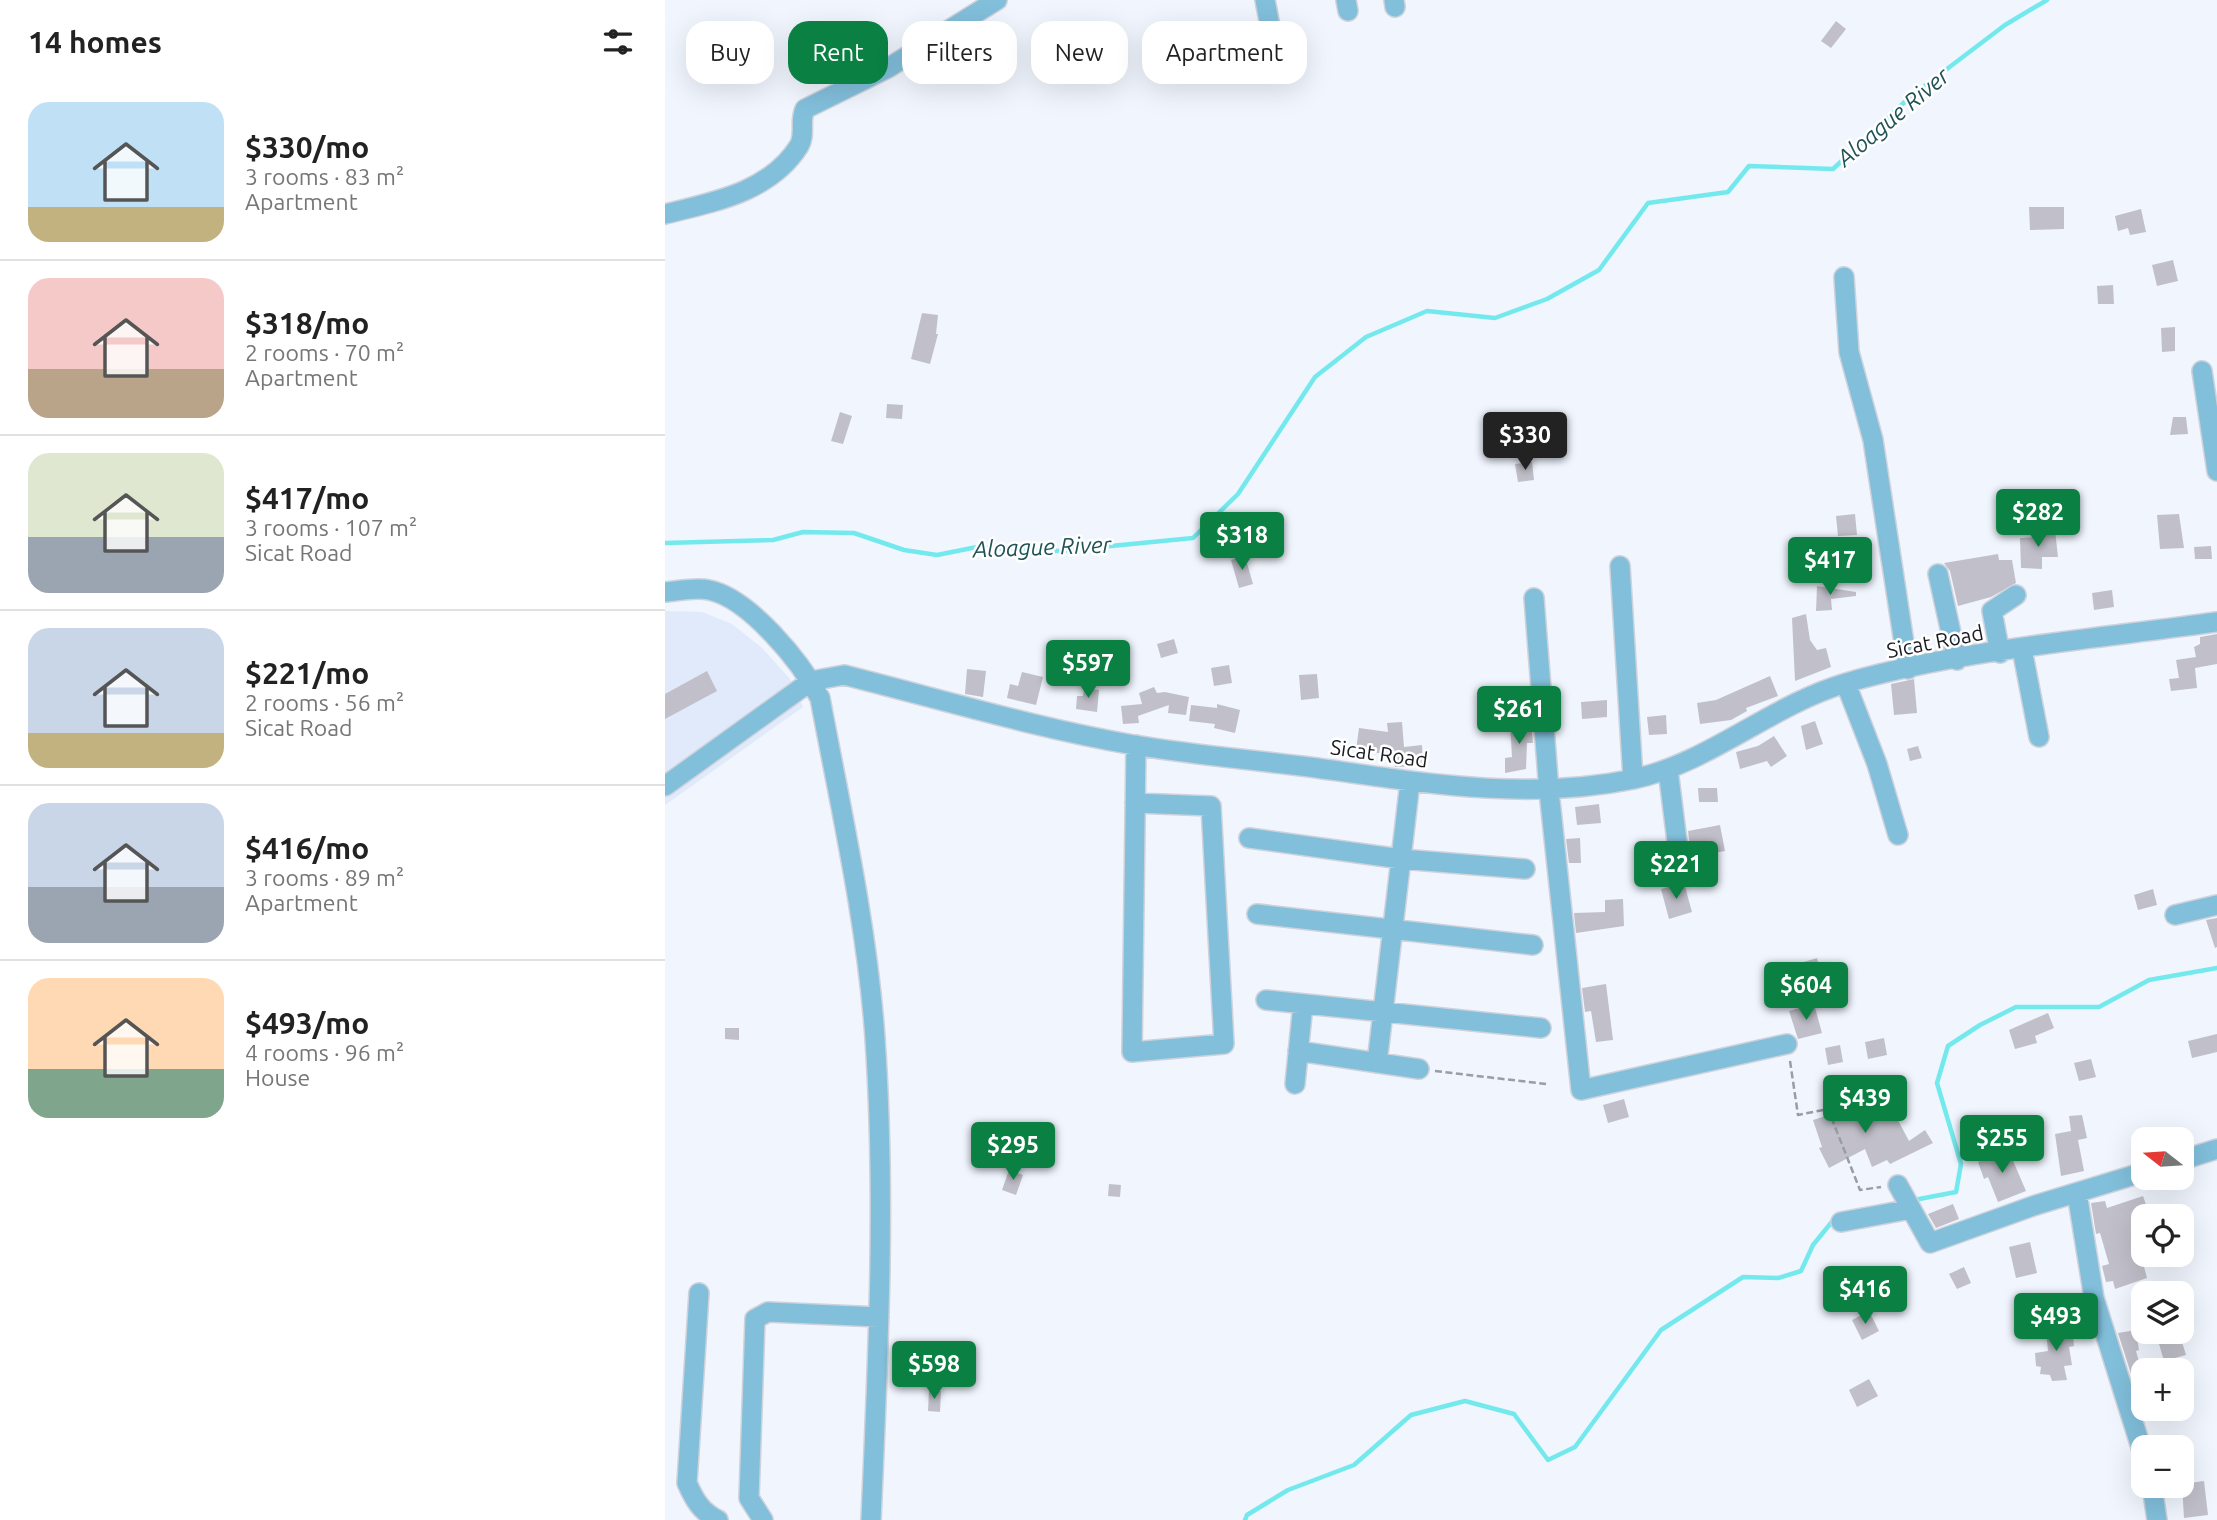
<!DOCTYPE html>
<html lang="en">
<head>
<meta charset="utf-8">
<style>
  :root { --surface:#fff; --page:#f2f2f2; --text:#222; --muted:#767676; --line:#e0e0e0; --accent:#0b8043 }
  body { margin:0; font-family:Ubuntu,sans-serif; background:var(--page); color:var(--text); height:100vh; display:flex; flex-direction:column; font-size:26px; white-space:nowrap }
  * { box-sizing:border-box; margin:0 }
  p { font-size:23px; color:var(--muted) }
  .icon { flex:none; width:38px; height:38px; fill:none; stroke:currentColor; stroke-width:2; stroke-linecap:round; stroke-linejoin:round }
  .map { position:relative; flex:1; overflow:hidden }
  .side { display:flex; flex-direction:column; background:var(--surface); width:665px }
  .side>* { flex:none }
  .guide { position:absolute; left:21px; top:21px; width:665px; height:63px; display:flex; gap:14px }
  .needle { width:46px; rotate:287deg }
  .buttons { position:absolute; left:1466px; top:1127px; display:grid; gap:14px }
  .buttons a { display:grid; place-items:center; width:63px; height:63px; border-radius:14px; background:var(--surface); box-shadow:0 7px 28px #0002; font-size:35px }
  .price { position:absolute; translate:-50% -60px; padding:0 16px; border-radius:7px; background:var(--accent); color:#fff; font-size:23px; line-height:46px; filter:drop-shadow(0 2px 4px #0008) }
  .price::after { content:''; position:absolute; left:50%; top:42px; width:21px; height:16px; margin-left:-10px; background:inherit; clip-path:polygon(0 0,100% 0,50% 100%) }
  .price.on { background:#222; color:#fff }
  ul { padding:0; list-style:none }
  li { display:flex; align-items:center; gap:21px; height:175px; padding:0 28px }
  li+li { border-top:2px solid var(--line) }
  li span { display:grid; place-items:center; flex:none; width:196px; height:140px; border-radius:21px; color:#555 }
  li>.icon { margin-inline-start:auto }
  span .icon { width:84px; height:84px; fill:#fffc; stroke-width:1 }
  li b { font-size:30px }
  h2 { display:flex; justify-content:space-between; align-items:center; height:84px; padding:0 28px; font-size:30px }
  .chip { padding:0 24px; border-radius:21px; background:var(--surface); box-shadow:0 7px 28px #0002; font-size:24px; line-height:63px }
  .chip.on { background:var(--accent); color:#fff }
  main { display:flex; flex:1; min-height:0 }
  .map>svg:first-child { display:block }
  .built { fill:#e0eafa }
  .lines { fill:none; stroke-linecap:round; stroke-linejoin:round }
  .stream { stroke:#73e9ee; stroke-width:4.5 }
  .building { fill:#c1c0ca }
  .minor-casing { stroke:#ced2db; stroke-width:22 }
  .path { stroke:#999da4; stroke-width:2.5; stroke-dasharray:7 3.5; stroke-linecap:butt }
  .minor { stroke:#82bfdb; stroke-width:19 }
  .labels { text-anchor:middle; stroke-width:5; stroke-linejoin:round; paint-order:stroke }
  .street-label { font-size:21px; fill:#1b1d21; stroke:#fff }
  .water-label { font-size:23px; font-style:italic; fill:#205356; stroke:#fff }
</style>
</head>
<body>
<main>
<section class="side">
<h2>14 homes<svg class="icon" aria-label="filters" viewBox="0 0 24 24"><path d="M4 7h16M4 17h16"/><circle cx="9" cy="7" r="2"/><circle cx="15" cy="17" r="2"/></svg></h2>
<ul>
<li><span style="background:linear-gradient(#bfe0f5 75%,#c2b280 0)"><svg class="icon" aria-label="home" viewBox="0 0 24 24"><path d="M3 11l9-7 9 7M6 9v11h12V9"/></svg></span><div><b>$330/mo</b><p>3 rooms · 83 m²</p><p>Apartment</p></div></li>
<li><span style="background:linear-gradient(#f6c9c9 65%,#b9a48a 0)"><svg class="icon" aria-label="home" viewBox="0 0 24 24"><path d="M3 11l9-7 9 7M6 9v11h12V9"/></svg></span><div><b>$318/mo</b><p>2 rooms · 70 m²</p><p>Apartment</p></div></li>
<li><span style="background:linear-gradient(#dfe7d0 60%,#9aa5b1 0)"><svg class="icon" aria-label="home" viewBox="0 0 24 24"><path d="M3 11l9-7 9 7M6 9v11h12V9"/></svg></span><div><b>$417/mo</b><p>3 rooms · 107 m²</p><p>Sicat Road</p></div></li>
<li><span style="background:linear-gradient(#c9d6e8 75%,#c2b280 0)"><svg class="icon" aria-label="home" viewBox="0 0 24 24"><path d="M3 11l9-7 9 7M6 9v11h12V9"/></svg></span><div><b>$221/mo</b><p>2 rooms · 56 m²</p><p>Sicat Road</p></div></li>
<li><span style="background:linear-gradient(#c9d6e8 60%,#9aa5b1 0)"><svg class="icon" aria-label="home" viewBox="0 0 24 24"><path d="M3 11l9-7 9 7M6 9v11h12V9"/></svg></span><div><b>$416/mo</b><p>3 rooms · 89 m²</p><p>Apartment</p></div></li>
<li><span style="background:linear-gradient(#ffd9b3 65%,#7fa58c 0)"><svg class="icon" aria-label="home" viewBox="0 0 24 24"><path d="M3 11l9-7 9 7M6 9v11h12V9"/></svg></span><div><b>$493/mo</b><p>4 rooms · 96 m²</p><p>House</p></div></li>
</ul>
</section>
<div class="map">
<svg width="1552" height="1520" viewBox="0 0 1552 1520">
  <rect width="100%" height="100%" fill="#f0f5fe"/>
  <!-- built -->
  <path class="built" d="M 0,611 L 37,612 L 67,624 L 97,648 L 125,679 L 138,707 L 0,805 Z"/>
  <g class="lines">
    <!-- stream -->
    <path class="stream" d="M 0,543 L 108,540 L 138,532 L 189,533 L 239,550 L 272,555 L 312,547 L 395,551 L 528,538 L 573,494 L 650,377 L 701,337 L 762,311 L 830,318 L 882,299 L 934,270 L 983,203 L 1063,192 L 1084,166 L 1168,169 L 1245,97 L 1340,25 L 1382,0
      M 1249,1200 L 1291,1192 L 1296,1164 L 1272,1083 L 1283,1046 L 1315,1025 L 1351,1007 L 1434,1007 L 1484,980 L 1552,968
      M 580,1520 L 582,1515 L 623,1490 L 689,1465 L 746,1415 L 800,1401 L 849,1414 L 883,1460 L 910,1447 L 996,1330 L 1078,1277 L 1113,1278 L 1136,1271 L 1148,1245 L 1170,1218"/>
  </g>
  <!-- building -->
  <path class="building" d="M 1171,21 L 1181,29 L 1166,48 L 1156,41 Z
    M 1364,207 L 1399,207 L 1399,229 L 1365,230 Z
    M 1476,209 L 1481,232 L 1465,235 L 1463,228 L 1453,231 L 1450,216 Z
    M 1508,260 L 1513,281 L 1492,286 L 1487,265 Z
    M 1448,285 L 1449,304 L 1433,304 L 1432,286 Z
    M 257,313 L 273,315 L 271,334 L 273,334 L 265,364 L 246,359 Z
    M 1510,327 L 1510,351 L 1497,352 L 1496,328 Z
    M 222,404 L 238,405 L 237,419 L 221,418 Z
    M 175,412 L 187,416 L 178,444 L 166,441 Z
    M 1508,417 L 1521,417 L 1523,434 L 1505,435 Z
    M 867,462 L 869,480 L 853,482 L 850,464 Z
    M 1190,514 L 1192,535 L 1173,536 L 1171,516 Z
    M 1514,514 L 1519,548 L 1495,549 L 1492,515 Z
    M 1390,530 L 1393,557 L 1377,557 L 1377,569 L 1356,568 L 1355,538 L 1371,537 L 1371,531 Z
    M 1546,546 L 1547,559 L 1530,559 L 1529,547 Z
    M 1333,554 L 1334,560 L 1347,560 L 1351,583 L 1326,597 L 1293,606 L 1285,571 L 1279,563 Z
    M 580,556 L 588,584 L 574,588 L 566,560 Z
    M 1152,586 L 1191,592 L 1191,596 L 1166,599 L 1167,610 L 1151,611 Z
    M 1447,590 L 1449,607 L 1429,610 L 1427,593 Z
    M 1141,614 L 1145,640 L 1152,650 L 1161,648 L 1166,667 L 1130,681 L 1127,618 Z
    M 1552,634 L 1552,664 L 1530,668 L 1532,688 L 1506,691 L 1504,679 L 1514,678 L 1511,660 L 1531,657 L 1529,647 L 1535,644 L 1535,637 Z
    M 509,639 L 513,653 L 496,658 L 492,644 Z
    M 564,665 L 567,683 L 549,686 L 546,668 Z
    M 302,669 L 321,671 L 318,697 L 300,694 Z
    M 42,671 L 52,691 L 0,719 L 0,694 Z
    M 357,672 L 378,677 L 371,705 L 342,698 L 345,684 L 353,686 Z
    M 652,674 L 654,698 L 636,700 L 634,675 Z
    M 1105,676 L 1113,696 L 1081,708 L 1082,711 L 1066,720 L 1035,724 L 1032,703 L 1051,700 Z
    M 1249,679 L 1252,713 L 1229,715 L 1226,684 Z
    M 489,687 L 492,693 L 500,692 L 524,697 L 521,715 L 503,713 L 504,705 L 473,716 L 474,723 L 458,724 L 456,706 L 477,704 L 474,693 Z
    M 419,688 L 434,690 L 432,712 L 411,709 L 412,696 L 418,696 Z
    M 942,700 L 942,717 L 917,719 L 916,702 Z
    M 552,704 L 575,710 L 570,733 L 549,728 L 550,724 L 524,721 L 526,705 L 552,708 Z
    M 1001,715 L 1002,734 L 984,735 L 982,717 Z
    M 866,721 L 868,743 L 862,743 L 861,769 L 840,773 L 840,758 L 847,757 L 845,722 Z
    M 1150,721 L 1158,744 L 1141,750 L 1136,726 Z
    M 737,722 L 739,747 L 757,745 L 758,766 L 730,767 L 727,755 L 691,750 L 694,728 L 723,732 L 722,723 Z
    M 1109,736 L 1122,756 L 1106,767 L 1102,761 L 1075,769 L 1071,752 L 1093,746 Z
    M 1253,746 L 1257,758 L 1245,761 L 1242,749 Z
    M 1033,788 L 1052,788 L 1053,802 L 1034,802 Z
    M 934,804 L 936,823 L 912,825 L 910,807 Z
    M 1055,825 L 1060,851 L 1026,857 L 1023,831 Z
    M 915,838 L 916,863 L 904,863 L 901,839 Z
    M 1019,883 L 1027,912 L 1004,919 L 996,889 Z
    M 1488,889 L 1492,905 L 1473,910 L 1469,895 Z
    M 958,899 L 959,926 L 911,933 L 909,913 L 940,912 L 940,900 Z
    M 1552,918 L 1552,947 L 1550,948 L 1541,920 Z
    M 1152,958 L 1158,981 L 1139,987 L 1132,964 Z
    M 941,984 L 948,1040 L 931,1042 L 926,1011 L 920,1012 L 917,988 Z
    M 1149,1004 L 1157,1033 L 1133,1039 L 1124,1011 Z
    M 1383,1013 L 1389,1028 L 1370,1036 L 1372,1043 L 1350,1049 L 1344,1030 Z
    M 60,1028 L 74,1028 L 74,1040 L 60,1039 Z
    M 1552,1034 L 1552,1052 L 1527,1058 L 1523,1041 Z
    M 1219,1038 L 1222,1055 L 1203,1059 L 1200,1042 Z
    M 1175,1045 L 1178,1062 L 1163,1065 L 1160,1048 Z
    M 1426,1059 L 1431,1077 L 1414,1081 L 1409,1063 Z
    M 1185,1093 L 1194,1119 L 1224,1103 L 1244,1141 L 1260,1130 L 1268,1143 L 1225,1164 L 1222,1160 L 1207,1167 L 1200,1149 L 1164,1168 L 1154,1148 L 1157,1147 L 1148,1120 L 1170,1113 L 1165,1100 Z
    M 959,1099 L 964,1117 L 943,1123 L 938,1105 Z
    M 1417,1115 L 1422,1138 L 1413,1140 L 1419,1171 L 1396,1176 L 1390,1134 L 1406,1131 L 1404,1116 Z
    M 1343,1149 L 1361,1191 L 1333,1202 L 1323,1177 L 1319,1179 L 1313,1162 Z
    M 344,1170 L 358,1175 L 351,1195 L 337,1190 Z
    M 444,1184 L 456,1185 L 455,1197 L 443,1196 Z
    M 1478,1196 L 1485,1216 L 1479,1216 L 1479,1221 L 1468,1225 L 1482,1278 L 1450,1289 L 1448,1281 L 1441,1282 L 1437,1266 L 1444,1264 L 1435,1233 L 1431,1234 L 1426,1203 L 1440,1201 L 1442,1208 Z
    M 1288,1204 L 1294,1219 L 1271,1228 L 1263,1214 Z
    M 1365,1242 L 1372,1273 L 1351,1278 L 1344,1247 Z
    M 1299,1267 L 1306,1283 L 1292,1289 L 1284,1274 Z
    M 1204,1311 L 1214,1331 L 1197,1340 L 1187,1320 Z
    M 1407,1325 L 1409,1346 L 1404,1347 L 1407,1365 L 1399,1366 L 1402,1380 L 1387,1381 L 1385,1375 L 1375,1374 L 1376,1367 L 1371,1366 L 1370,1353 L 1383,1351 L 1381,1329 Z
    M 1471,1330 L 1474,1350 L 1471,1351 L 1479,1380 L 1469,1383 L 1453,1333 Z
    M 1514,1332 L 1521,1355 L 1499,1361 L 1492,1337 Z
    M 1204,1379 L 1213,1396 L 1192,1407 L 1184,1390 Z
    M 264,1390 L 276,1391 L 275,1412 L 263,1411 Z
    M 1539,1481 L 1543,1515 L 1519,1518 L 1517,1484 Z"/>
  <g class="lines">
    <defs>
      <path id="minor" d="M 600,0 L 606,31
        M 681,0 L 683,11
        M 729,0 L 730,7
        M 0,214 C 49,202 105,192 134,146 C 141,134 134,121 140,109 L 223,68 L 332,0
        M 1179,277 L 1184,352 L 1208,440 L 1243,669
        M 1537,371 L 1552,471
        M 955,566 L 968,779
        M 1273,574 L 1292,660
        M 0,592 C 13,591 31,587 44,590 C 84,598 136,662 155,698 C 176,810 202,924 210,1038 C 221,1198 213,1360 206,1520
        M 869,598 L 884,791 L 916,1090 L 1122,1044
        M 1357,649 L 1374,737
        M 1335,653 L 1327,611 L 1351,595
        M 1181,684 L 1212,764 L 1233,835
        M 1003,770 L 1015,865
        M 0,786 L 146,681 L 179,675 C 275,699 371,728 469,745 C 529,755 591,760 652,768 C 758,783 862,801 969,779 C 1046,762 1106,705 1181,683 C 1299,649 1430,639 1552,622
        M 470,803 L 546,806 L 559,1044 L 467,1052 L 471,745
        M 584,838 L 736,859 L 860,869
        M 592,914 L 868,945
        M 1510,915 L 1552,905
        M 601,1000 L 876,1028
        M 633,1051 L 754,1069
        M 712,1063 L 745,782
        M 630,1084 L 638,1004
        M 1517,1160 L 1552,1149
        M 1233,1185 L 1265,1243 L 1368,1206 L 1479,1172
        M 1412,1193 L 1429,1298 L 1479,1457
        M 1176,1222 L 1246,1209
        M 34,1293 L 22,1483 C 29,1499 36,1512 53,1520
        M 1487,1486 L 1492,1520
        M 98,1520 L 84,1498 L 90,1319 L 103,1312 L 214,1317"/>
    </defs>
    <!-- minor casing -->
    <use href="#minor" class="minor-casing"/>
    <!-- path -->
    <path class="path" d="M 1125,1061 L 1133,1115 L 1163,1109 L 1195,1190 L 1216,1187
      M 770,1071 L 881,1084"/>
    <!-- minor -->
    <use href="#minor" class="minor"/>
  </g>
  <g class="labels">
    <!-- street labels -->
    <g class="street-label">
      <text transform="translate(1270 642) rotate(-11)" y="7">Sicat Road</text>
      <text transform="translate(714 754) rotate(8)" y="7">Sicat Road</text>
    </g>
    <!-- water labels -->
    <g class="water-label">
      <text transform="translate(1228 117) rotate(-40)" y="8">Aloague River</text>
      <text transform="translate(377 547) rotate(-2)" y="8">Aloague River</text>
    </g>
  </g>
</svg>
<div class="buttons">
<a><svg class="needle" viewBox="-14 -14 28 28"><path d="M0-13l5 13h-10z" fill="#e53935"/><path d="M0 13l5-13h-10z" fill="#767676"/></svg></a>
<a><svg class="icon" aria-label="locate" viewBox="0 0 24 24"><circle cx="12" cy="12" r="6"/><path d="M12 2v4M12 18v4M2 12h4M18 12h4"/></svg></a>
<a><svg class="icon" aria-label="layers" viewBox="0 0 24 24"><path d="M12 4l9 5-9 5-9-5zM3 14l9 5 9-5"/></svg></a>
<a>+</a>
<a>−</a>
</div>
<b class="price on" style="left:860px;top:472px">$330</b>
<b class="price" style="left:1373px;top:549px">$282</b>
<b class="price" style="left:577px;top:572px">$318</b>
<b class="price" style="left:1165px;top:597px">$417</b>
<b class="price" style="left:423px;top:700px">$597</b>
<b class="price" style="left:854px;top:746px">$261</b>
<b class="price" style="left:1011px;top:901px">$221</b>
<b class="price" style="left:1141px;top:1022px">$604</b>
<b class="price" style="left:1200px;top:1135px">$439</b>
<b class="price" style="left:1337px;top:1175px">$255</b>
<b class="price" style="left:348px;top:1182px">$295</b>
<b class="price" style="left:1200px;top:1326px">$416</b>
<b class="price" style="left:1391px;top:1353px">$493</b>
<b class="price" style="left:269px;top:1401px">$598</b>
<div class="guide">
<a class="chip">Buy</a>
<a class="chip on">Rent</a>
<a class="chip">Filters</a>
<a class="chip">New</a>
<a class="chip">Apartment</a>
</div>
</div>
</main>
</body>
</html>
